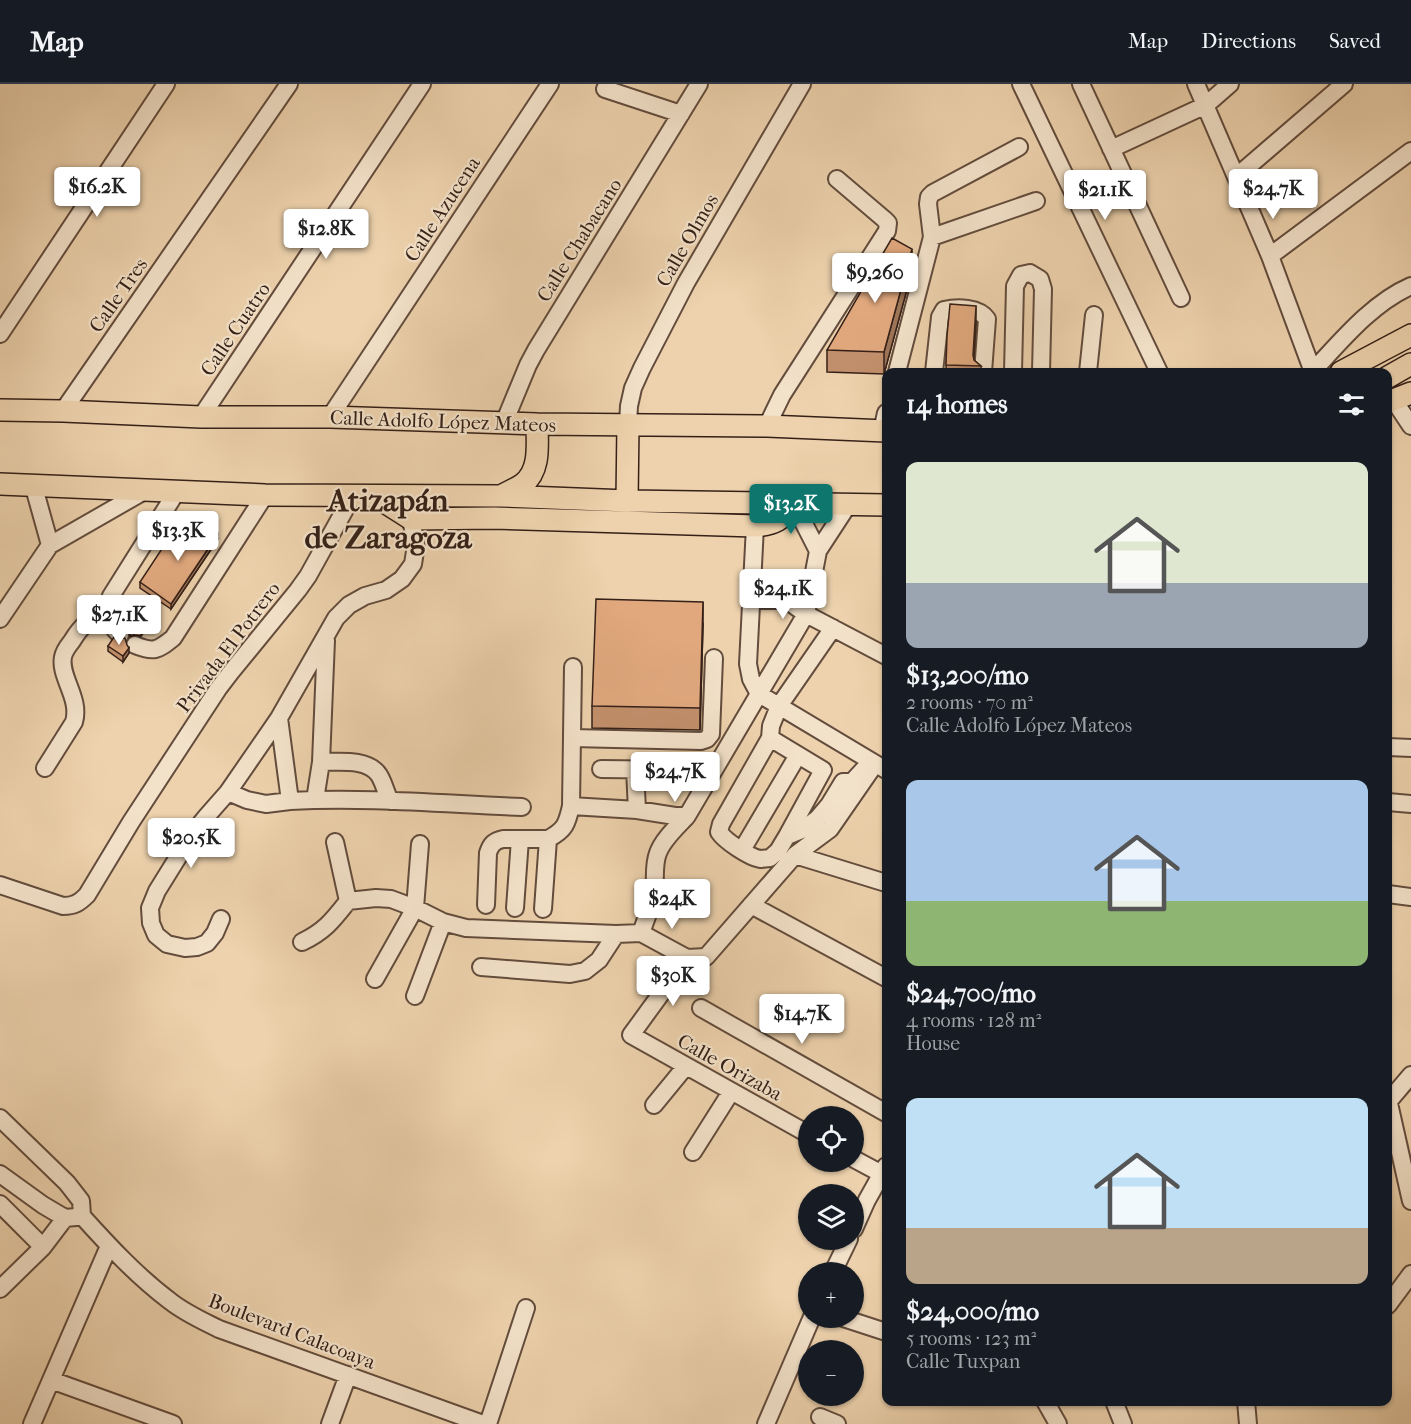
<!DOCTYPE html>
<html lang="en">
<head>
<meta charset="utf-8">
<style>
  :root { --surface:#171b24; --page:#242831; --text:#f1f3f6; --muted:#9ea1a6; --line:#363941; --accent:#0f766e }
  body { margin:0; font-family:"IM FELL French Canon",serif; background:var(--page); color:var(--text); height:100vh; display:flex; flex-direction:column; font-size:22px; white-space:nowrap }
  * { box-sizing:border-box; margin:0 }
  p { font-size:20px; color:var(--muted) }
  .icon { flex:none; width:33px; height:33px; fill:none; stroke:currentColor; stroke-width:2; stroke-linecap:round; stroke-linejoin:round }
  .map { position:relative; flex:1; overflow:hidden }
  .details { position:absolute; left:882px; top:284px; width:510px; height:1038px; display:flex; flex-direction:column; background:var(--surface); border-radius:12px; box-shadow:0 2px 4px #0004 }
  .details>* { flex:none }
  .tools { position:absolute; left:798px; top:1022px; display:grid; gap:12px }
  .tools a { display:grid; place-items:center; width:66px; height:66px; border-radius:50%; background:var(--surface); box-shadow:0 2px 4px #0004; font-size:30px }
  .price { position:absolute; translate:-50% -51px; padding:0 14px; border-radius:6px; background:#fff; color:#222; font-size:20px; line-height:39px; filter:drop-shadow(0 2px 3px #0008) }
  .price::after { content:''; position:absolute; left:50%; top:36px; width:18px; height:14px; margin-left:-9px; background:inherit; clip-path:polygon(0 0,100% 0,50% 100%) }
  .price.selected { background:var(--accent); color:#fff }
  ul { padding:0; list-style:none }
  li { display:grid; align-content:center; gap:12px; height:318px; padding:0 24px }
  li span { display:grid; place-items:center; height:186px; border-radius:12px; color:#555 }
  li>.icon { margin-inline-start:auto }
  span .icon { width:108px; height:108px; fill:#fffc; stroke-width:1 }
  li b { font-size:26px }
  h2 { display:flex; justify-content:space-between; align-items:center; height:72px; padding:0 24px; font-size:26px }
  header { display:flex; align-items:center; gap:36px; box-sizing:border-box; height:84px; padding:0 30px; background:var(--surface); border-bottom:2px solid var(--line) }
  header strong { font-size:28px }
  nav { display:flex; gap:33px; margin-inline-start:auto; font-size:21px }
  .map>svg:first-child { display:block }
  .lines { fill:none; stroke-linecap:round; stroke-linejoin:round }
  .minor-casing { stroke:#634c3d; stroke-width:20 }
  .major-casing { stroke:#352018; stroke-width:24 }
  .minor { stroke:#f3e2ca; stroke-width:16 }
  .major { stroke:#edd2ad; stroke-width:21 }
  .wall { fill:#c2906c; stroke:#352018; stroke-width:1.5 }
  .shaded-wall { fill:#9e7658; stroke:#352018; stroke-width:1.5 }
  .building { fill:#e1a87e; stroke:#352018; stroke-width:1.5 }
  .labels { text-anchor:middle; stroke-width:4.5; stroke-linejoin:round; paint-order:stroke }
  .street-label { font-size:20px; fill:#352018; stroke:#f3e2ca }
  .town-label { font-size:32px; font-weight:bold; fill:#352018; stroke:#f3e2ca }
</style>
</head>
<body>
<header>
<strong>Map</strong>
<nav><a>Map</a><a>Directions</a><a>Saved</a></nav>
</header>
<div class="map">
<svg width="1411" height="1340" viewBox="0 0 1411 1340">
  <rect width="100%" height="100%" fill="#edd2ad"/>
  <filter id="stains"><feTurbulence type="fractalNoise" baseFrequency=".00333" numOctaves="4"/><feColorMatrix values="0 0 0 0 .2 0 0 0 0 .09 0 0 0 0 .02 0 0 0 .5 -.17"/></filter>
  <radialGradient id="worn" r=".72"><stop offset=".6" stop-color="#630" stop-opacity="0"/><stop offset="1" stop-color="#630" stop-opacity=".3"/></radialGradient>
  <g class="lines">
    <defs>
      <path id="minor" d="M 1021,0 L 1159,288
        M 1081,0 L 1181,214
        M 1196,0 L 1270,172 L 1313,288
        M 605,5 L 681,30
        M 1111,65 L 1206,21 L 1230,0
        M 1236,93 L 1344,0
        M 932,153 L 1036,117
        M 1270,172 L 1411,67
        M 0,250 L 166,0
        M 1313,287 C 1341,257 1372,219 1411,202
        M 897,288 L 932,153 L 928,120 L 929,113 L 933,109 L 1019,63
        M 934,288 L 940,233 L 944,226 C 957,223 979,223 987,235 L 983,288
        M 1013,288 L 1015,202 L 1021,191 L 1030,189 L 1040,195 L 1043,205 L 1041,288
        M 1088,288 L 1094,231
        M 1393,315 L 1411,342
        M 63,327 L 289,0
        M 201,333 L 422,0
        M 330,333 L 550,0
        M 504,339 L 528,281 L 536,266 L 699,0
        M 628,340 L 629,322 L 633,304 L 642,284 L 686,199 L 802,0
        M 767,342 L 782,311 L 887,147 L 888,139 L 884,135 L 837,95
        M 882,347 L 886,329
        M 33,400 L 50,461
        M 794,420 L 818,467
        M 755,442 L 748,580 L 751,595 L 759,610 L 886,686
        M 752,516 L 781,516 L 792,520 L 806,530 L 886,572
        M 0,535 L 50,461 L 146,406
        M 833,544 L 779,622 L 771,642 L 770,654 L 721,740 L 719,748 C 725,757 749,773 760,775 C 761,775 770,774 770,774 L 778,767 L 787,752 L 804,745 L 818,734 L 829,721 L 843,698 L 852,698 L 864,685
        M 120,551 C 106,537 105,530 111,512 L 177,407
        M 326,556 L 321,678 C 339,678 368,674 379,691 C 384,699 386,709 390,717
        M 135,561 C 154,569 158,566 173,554 L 265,411
        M 279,634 L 290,717 C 367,713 445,720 522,723
        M 572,654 L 701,657 L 707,655 L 711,650 L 714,574
        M 770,654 L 823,686 L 787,752
        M 1388,663 L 1411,664
        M 45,684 L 74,638 C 81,614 59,593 63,573 C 64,567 68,562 72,557 C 81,542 91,533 107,525
        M 601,685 L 688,686
        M 635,685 L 637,726
        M 228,708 L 247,716 L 266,720 L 290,717
        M 315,716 L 321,678
        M 1388,718 L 1411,720
        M 571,722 L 637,726 L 675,732 L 687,732
        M 335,758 L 348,817 L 376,814 L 391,815 L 415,824 L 443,838 L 466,844 L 616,850 L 641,849 L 687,874 L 706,873 L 795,771 L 830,745 L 875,680
        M 742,766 L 798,671
        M 795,771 L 886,799
        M 0,801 L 63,822 C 74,822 79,819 87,811 L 131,738 L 218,605 L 231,588 L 298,506 L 308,492 L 353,411
        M 1388,810 L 1411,813
        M 486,821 L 488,769 C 491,760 494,757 503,755 L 548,755
        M 751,821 L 886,894
        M 515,824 L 520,755
        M 543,825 L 548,755 C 565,746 567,740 571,722 L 573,583
        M 221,835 L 215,849 L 207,859 L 197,863 L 185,864 L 167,860 L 156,851 L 151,839 L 150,824 L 157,807 L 193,749 L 206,733 L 228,708 L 279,634 L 336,534 L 349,521 L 365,512 L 386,506 L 402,495 L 413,480 L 416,461 L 411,435
        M 641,849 C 646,835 652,821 654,807 C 656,795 653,782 658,769 C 663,755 677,743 687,732 L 806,530 L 818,467 L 848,421
        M 302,858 C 325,847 333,836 348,817
        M 687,874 L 631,951 L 808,1050
        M 481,883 L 570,890 L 585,887 L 599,876 L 616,850
        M 375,895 L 415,824 L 420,760
        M 415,912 L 443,838
        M 701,924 L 886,1029
        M 1388,1015 L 1411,1117
        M 1388,1018 L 1411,991
        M 654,1021 L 686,982
        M 0,1034 L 67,1099 L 81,1117 L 82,1132 C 109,1162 138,1193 170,1217 C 185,1229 203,1237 219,1245 L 483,1340
        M 693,1068 L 731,1008
        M 854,1075 L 882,1090
        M 0,1090 L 43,1121 L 65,1134 L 76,1133
        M 0,1120 L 43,1163
        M 854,1145 L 867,1116 L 886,1082
        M 833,1188 L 849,1155
        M 0,1205 L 43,1163 L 65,1134
        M 1388,1221 L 1411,1190
        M 840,1233 L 886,1248
        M 51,1296 L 173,1340
        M 1045,1317 L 1058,1340
        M 1114,1317 L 1123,1340
        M 1246,1317 L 1248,1340
        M 820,1333 L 837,1340
        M 32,1340 L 109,1162
        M 330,1340 L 348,1291
        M 488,1340 L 526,1224
        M 766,1340 L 812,1233"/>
      <path id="major" d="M 1341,288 L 1411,251
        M 1388,293 L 1411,280
        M 1388,318 L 1411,309
        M 0,326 L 63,327 L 201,333 L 330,333 L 537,340 L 767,342 L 886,347
        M 0,400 L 265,411 L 501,412 L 627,417 L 886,421
        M 375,412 L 411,435 L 494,434 L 755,442 C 775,440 782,436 794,420
        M 501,412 C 508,408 516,405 523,400 C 541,386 537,360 537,340
        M 627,417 L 628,340"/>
    </defs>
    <!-- minor casing -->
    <use href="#minor" class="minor-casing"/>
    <!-- major casing -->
    <use href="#major" class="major-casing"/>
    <!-- minor -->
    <use href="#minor" class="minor"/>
    <!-- major -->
    <use href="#major" class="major"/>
  </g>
  <!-- wall -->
  <path class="wall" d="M 912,187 L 884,290 L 827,288 L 827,266 Z
    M 976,239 L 974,275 L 974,276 L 981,282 L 981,288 L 946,288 L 947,252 Z
    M 218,455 L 171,525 L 140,504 L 140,498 L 186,457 Z
    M 126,536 L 147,544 L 141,552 L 134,551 L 130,552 L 130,548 L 126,542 Z
    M 703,540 L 700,646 L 592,644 L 592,622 Z
    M 108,562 L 129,569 L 123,578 L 108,567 Z"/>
  <!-- shaded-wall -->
  <path class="shaded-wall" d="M 912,165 L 912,187 L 884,290 L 884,268 Z
    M 976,222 L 976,239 L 973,281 L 973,271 Z
    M 218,450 L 218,455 L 171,525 L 171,520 Z
    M 703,518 L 703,540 L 700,646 L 700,624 Z
    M 147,539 L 147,544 L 141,552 L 141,547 Z
    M 134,545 L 134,551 L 130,552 L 130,546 Z
    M 129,564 L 129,569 L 123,578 L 123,572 Z"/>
  <!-- building -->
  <path class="building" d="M 892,154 L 912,165 L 884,268 L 827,266 Z
    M 950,220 L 976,222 L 973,271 L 974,276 L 981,282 L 946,281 L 947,252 Z
    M 200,437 L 218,450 L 171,520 L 140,498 L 173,448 L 186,457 Z
    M 596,515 L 703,518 L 700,624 L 592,622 Z
    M 132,528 L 147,539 L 141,547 L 134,545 L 130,546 L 130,542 L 126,536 Z
    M 114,553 L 118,555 L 125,554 L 127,561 L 129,564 L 123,572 L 108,562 Z"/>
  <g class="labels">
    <!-- street labels -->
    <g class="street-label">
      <text transform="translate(442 125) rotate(-57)" y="7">Calle Azucena</text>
      <text transform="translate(579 156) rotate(-58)" y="7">Calle Chabacano</text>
      <text transform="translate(687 156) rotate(-60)" y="7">Calle Olmos</text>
      <text transform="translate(118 211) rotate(-55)" y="7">Calle Tres</text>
      <text transform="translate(235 245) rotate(-56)" y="7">Calle Cuatro</text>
      <text transform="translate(443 337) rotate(2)" y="7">Calle Adolfo López Mateos</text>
      <text transform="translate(228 563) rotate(-53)" y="7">Privada El Potrero</text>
      <text transform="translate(730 983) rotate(29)" y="7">Calle Orizaba</text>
      <text transform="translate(292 1247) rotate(21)" y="7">Boulevard Calacoaya</text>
    </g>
    <!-- town labels -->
    <g class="town-label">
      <text x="388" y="427">Atizapán<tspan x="388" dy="37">de Zaragoza</tspan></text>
    </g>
  </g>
  <rect width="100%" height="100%" filter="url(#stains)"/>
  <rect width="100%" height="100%" fill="url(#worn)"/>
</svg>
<div class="tools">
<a><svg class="icon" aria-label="locate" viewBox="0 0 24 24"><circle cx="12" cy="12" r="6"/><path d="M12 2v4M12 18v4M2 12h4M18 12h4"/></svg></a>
<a><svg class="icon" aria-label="layers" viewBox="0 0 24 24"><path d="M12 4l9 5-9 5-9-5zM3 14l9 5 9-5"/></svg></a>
<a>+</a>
<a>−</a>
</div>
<b class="price" style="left:97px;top:134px">$16.2K</b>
<b class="price" style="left:1273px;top:136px">$24.7K</b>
<b class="price" style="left:1105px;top:137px">$21.1K</b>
<b class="price" style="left:326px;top:176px">$12.8K</b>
<b class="price" style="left:875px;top:220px">$9,260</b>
<b class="price selected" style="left:791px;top:451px">$13.2K</b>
<b class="price" style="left:178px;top:478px">$13.3K</b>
<b class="price" style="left:783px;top:536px">$24.1K</b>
<b class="price" style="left:119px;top:562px">$27.1K</b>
<b class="price" style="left:675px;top:719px">$24.7K</b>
<b class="price" style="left:191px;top:785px">$20.5K</b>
<b class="price" style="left:672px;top:846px">$24K</b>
<b class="price" style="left:673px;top:923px">$30K</b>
<b class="price" style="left:802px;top:961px">$14.7K</b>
<section class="details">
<h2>14 homes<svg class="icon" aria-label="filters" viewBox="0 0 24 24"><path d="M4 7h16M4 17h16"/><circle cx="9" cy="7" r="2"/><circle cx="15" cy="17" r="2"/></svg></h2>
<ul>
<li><span style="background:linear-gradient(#dfe7d0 65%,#9aa5b1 0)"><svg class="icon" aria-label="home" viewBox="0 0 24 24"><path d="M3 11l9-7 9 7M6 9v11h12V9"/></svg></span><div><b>$13,200/mo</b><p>2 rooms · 70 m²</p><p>Calle Adolfo López Mateos</p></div></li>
<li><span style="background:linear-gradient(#a9c7e8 65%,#8fb573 0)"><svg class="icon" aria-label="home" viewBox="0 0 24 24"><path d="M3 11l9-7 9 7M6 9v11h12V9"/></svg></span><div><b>$24,700/mo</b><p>4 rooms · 128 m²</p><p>House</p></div></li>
<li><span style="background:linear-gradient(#bfe0f5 70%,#b9a48a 0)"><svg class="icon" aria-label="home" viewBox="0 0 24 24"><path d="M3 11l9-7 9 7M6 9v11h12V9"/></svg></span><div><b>$24,000/mo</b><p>5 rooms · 123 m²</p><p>Calle Tuxpan</p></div></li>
</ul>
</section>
</div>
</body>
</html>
